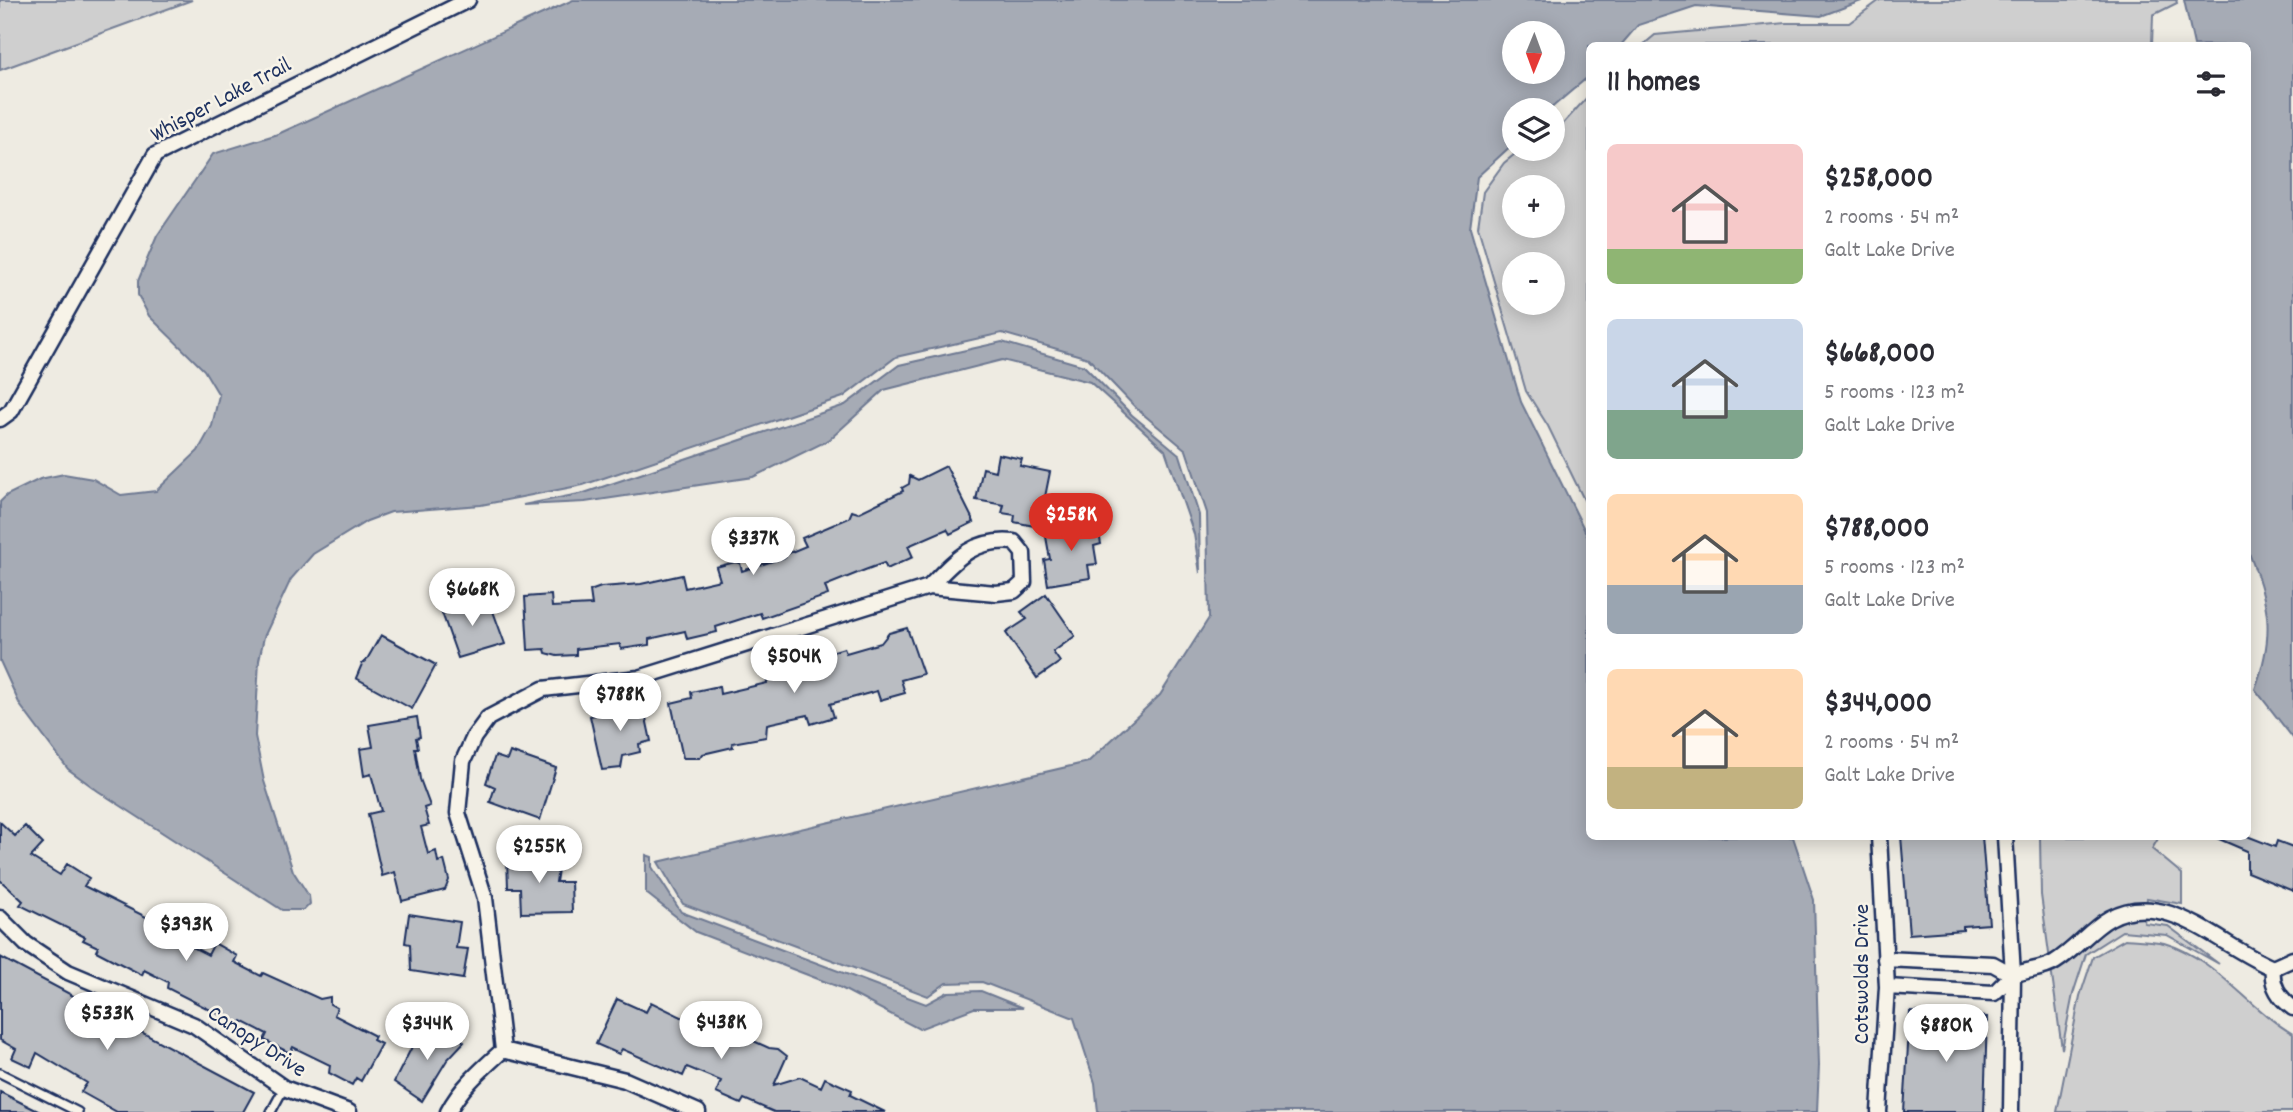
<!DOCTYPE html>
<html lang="en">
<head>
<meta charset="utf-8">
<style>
  :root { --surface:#fff; --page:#f7f7f7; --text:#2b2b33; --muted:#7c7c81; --accent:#d93025 }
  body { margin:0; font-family:Dekko,sans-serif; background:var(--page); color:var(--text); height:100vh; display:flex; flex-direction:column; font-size:26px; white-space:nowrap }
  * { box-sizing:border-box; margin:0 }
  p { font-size:23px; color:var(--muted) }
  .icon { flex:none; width:38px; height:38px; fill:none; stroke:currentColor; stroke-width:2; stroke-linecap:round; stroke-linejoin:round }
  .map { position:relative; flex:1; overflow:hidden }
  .drawer { position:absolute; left:1586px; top:42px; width:665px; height:798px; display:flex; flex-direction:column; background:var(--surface); border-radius:10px; box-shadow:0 4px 18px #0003 }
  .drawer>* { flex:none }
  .needle { width:46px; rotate:181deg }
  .buttons { position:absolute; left:1502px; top:21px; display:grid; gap:14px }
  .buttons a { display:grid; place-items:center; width:63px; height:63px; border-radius:50%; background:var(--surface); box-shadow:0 4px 18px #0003; font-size:35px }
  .price { position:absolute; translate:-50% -60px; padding:0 16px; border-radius:24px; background:#fff; color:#222; font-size:23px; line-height:46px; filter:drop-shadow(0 2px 4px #0008) }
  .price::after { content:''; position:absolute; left:50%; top:42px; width:21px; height:16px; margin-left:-10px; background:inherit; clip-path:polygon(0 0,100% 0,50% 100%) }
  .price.current { background:var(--accent); color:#fff }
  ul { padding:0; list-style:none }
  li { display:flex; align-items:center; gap:21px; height:175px; padding:0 21px }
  li span { display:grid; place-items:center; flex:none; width:196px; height:140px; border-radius:10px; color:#555 }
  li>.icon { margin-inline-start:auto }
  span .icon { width:84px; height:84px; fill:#fffc; stroke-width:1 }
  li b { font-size:30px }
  h2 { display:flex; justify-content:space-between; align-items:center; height:84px; padding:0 21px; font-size:30px }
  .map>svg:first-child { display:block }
  .green { fill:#cfcfcf; stroke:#757f96; stroke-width:2; fill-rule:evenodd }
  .water { fill:#a6abb5; stroke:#6e7992; stroke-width:2; fill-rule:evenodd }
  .building { fill:#babdc2; stroke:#1b2f5e; stroke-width:2 }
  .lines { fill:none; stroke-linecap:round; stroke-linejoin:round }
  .lane-casing { stroke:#1b2f5e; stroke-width:12 }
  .street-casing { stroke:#1b2f5e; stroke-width:19 }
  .lane { stroke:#f7f3e8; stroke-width:7 }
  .street { stroke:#f7f3e8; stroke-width:14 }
  .labels { text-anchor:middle; stroke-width:5; stroke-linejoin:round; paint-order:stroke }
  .street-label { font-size:23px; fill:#1b2f5e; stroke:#f7f3e8 }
</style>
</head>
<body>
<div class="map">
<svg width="2293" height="1112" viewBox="0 0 2293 1112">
  <rect width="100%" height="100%" fill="#eeebe2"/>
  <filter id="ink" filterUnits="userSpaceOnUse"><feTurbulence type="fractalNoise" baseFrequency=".0143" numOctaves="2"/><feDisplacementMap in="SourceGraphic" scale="14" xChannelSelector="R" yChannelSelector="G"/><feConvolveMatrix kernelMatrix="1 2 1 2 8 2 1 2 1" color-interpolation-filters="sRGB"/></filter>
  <g filter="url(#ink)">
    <!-- green -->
    <path class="green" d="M 0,0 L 192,0 L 0,70 Z
      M 1880,0 L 2176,0 L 2177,3 L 2153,15 L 2152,45 L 1643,45 L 1655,35 L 1786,23 L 1849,23 Z
      M 1589,95 L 1589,510 L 1548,426 L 1526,391 L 1478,227 L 1483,192 L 1504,163 L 1521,149 L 1552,149 L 1552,136 ZM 1514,187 L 1552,187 L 1552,226 L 1514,226 ZM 1514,264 L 1552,264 L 1552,303 L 1514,303 Z
      M 2040,837 L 2159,837 L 2152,849 L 2182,874 L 2182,904 L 2147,898 L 2144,923 L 2168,926 L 2219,964 L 2167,935 L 2122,931 L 2086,954 L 2073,994 L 2062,1049 L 2041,895 Z
      M 2125,939 C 2137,940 2152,940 2164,943 C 2216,958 2248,1008 2293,1034 L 2293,1112 L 2057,1112 L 2080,996 L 2093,957 Z"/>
    <!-- water -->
    <path class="water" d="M 573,0 L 1864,0 L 1821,16 L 1696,6 L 1638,25 L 1621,45 L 1589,46 L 1589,76 L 1549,110 L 1514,110 L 1514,143 L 1477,177 L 1470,228 L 1521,402 L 1589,539 L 1589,836 L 1793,837 L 1814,900 L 1819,1065 L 1817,1112 L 1098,1112 L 1095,1083 L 1074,1018 L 982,982 L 946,983 L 928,996 L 683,904 L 658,862 L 1088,762 L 1160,695 L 1209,618 L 1207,513 L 1186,450 L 1137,409 L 1088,358 L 1002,333 L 896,357 L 843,397 L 583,485 L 481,505 L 391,512 L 367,521 L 313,554 L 291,579 L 264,637 L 259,660 L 255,736 L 264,781 L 293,871 L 309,896 L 310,904 L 304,910 L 282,910 L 98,791 L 68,769 L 20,705 L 0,661 L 0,502 L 7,495 L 40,479 L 64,474 L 93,479 L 121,495 L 156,491 L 198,451 L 212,426 L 219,395 L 204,370 L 149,316 L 138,295 L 138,281 L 157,236 L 213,154 L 278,134 ZM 1514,33 L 1552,33 L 1552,72 L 1514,72 Z
      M 2184,0 L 2293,0 L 2293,738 L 2255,689 C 2276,632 2269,603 2247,548 L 2247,46 L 2194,45 Z
      M 1002,342 L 1084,366 L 1132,415 L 1180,455 L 1199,515 L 1200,573 L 1194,534 L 1165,450 L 1090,382 L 1002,360 L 884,390 L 829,440 L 753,477 L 585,502 L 523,505 L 584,493 L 845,405 L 899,365 Z
      M 646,855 L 652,857 L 652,867 L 681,912 L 926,1004 L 948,992 L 981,991 L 1023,1008 L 974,1008 L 919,1029 L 839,987 L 696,932 L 646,893 Z"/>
    <!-- building -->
    <path class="building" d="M 998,454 L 1022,459 L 1020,466 L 1050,472 L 1039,527 L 1014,522 L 1015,515 L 1002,513 L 1004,505 L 976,500 L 983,468 L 995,471 Z
      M 946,466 L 974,522 L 950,534 L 947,529 L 908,546 L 913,557 L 887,569 L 884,563 L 865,570 L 825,586 L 828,595 L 762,618 L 760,613 L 716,627 L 717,632 L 687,639 L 685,631 L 649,639 L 649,645 L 621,649 L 620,644 L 576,649 L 576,655 L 557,656 L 546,653 L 545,649 L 528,650 L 525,597 L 551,595 L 552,607 L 592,605 L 590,591 L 601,587 L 641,584 L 682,575 L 685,588 L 720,580 L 716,567 L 735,562 L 740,563 L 742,571 L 785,557 L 784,555 L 806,546 L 802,538 L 849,518 L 852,511 L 858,513 L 903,491 L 902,488 L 909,484 L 910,476 L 918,480 Z
      M 1097,523 L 1101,544 L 1094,546 L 1097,564 L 1088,565 L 1090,578 L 1048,585 L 1044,560 L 1050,559 L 1045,531 Z
      M 1046,594 L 1075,636 L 1053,652 L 1060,662 L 1037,678 L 1006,633 L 1027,619 L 1021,612 Z
      M 464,598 L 469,610 L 490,603 L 505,644 L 458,658 L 440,607 Z
      M 907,628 L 923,674 L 901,680 L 905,693 L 880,700 L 877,691 L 830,704 L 834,717 L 811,724 L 808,715 L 767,724 L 766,737 L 732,743 L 733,747 L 703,754 L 700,758 L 683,758 L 671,703 L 692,698 L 691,692 L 719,686 L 720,694 L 767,683 L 766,672 L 785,668 L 786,671 L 819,661 L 818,656 L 844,648 L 846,653 L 881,643 L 889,633 Z
      M 381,635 L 436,665 L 412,709 L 356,678 L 362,664 L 366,661 Z
      M 642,699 L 651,741 L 639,744 L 640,752 L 623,756 L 621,768 L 602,770 L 590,716 L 619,710 L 618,705 Z
      M 417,717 L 420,737 L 416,738 L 418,748 L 415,748 L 420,779 L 430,806 L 424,808 L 429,825 L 421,827 L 428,854 L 436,851 L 438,862 L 444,860 L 449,880 L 445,890 L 402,901 L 395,872 L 382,876 L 368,814 L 381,811 L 371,774 L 364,776 L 360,749 L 373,747 L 369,725 Z
      M 510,752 L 556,768 L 540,820 L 490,802 L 495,787 L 486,783 L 495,756 L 507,760 Z
      M 0,822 L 15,836 L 25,826 L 43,844 L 31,857 L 60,875 L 67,864 L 89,878 L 84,886 L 162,925 L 164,922 L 187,934 L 183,942 L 208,955 L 214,943 L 237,956 L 234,962 L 261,976 L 263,973 L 320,999 L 330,997 L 330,1004 L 337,1008 L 334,1015 L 375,1036 L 373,1040 L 381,1044 L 361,1081 L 356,1078 L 352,1085 L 329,1073 L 330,1065 L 293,1047 L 290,1053 L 264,1040 L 267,1034 L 242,1021 L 240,1025 L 167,988 L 168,982 L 144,970 L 142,975 L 96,951 L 98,947 L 83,940 L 85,937 L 20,905 L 23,901 L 0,880 Z
      M 1901,836 L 1982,836 L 1989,924 L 1963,926 L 1963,930 L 1909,934 Z
      M 2212,836 L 2247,836 L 2275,847 L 2277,841 L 2293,847 L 2293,891 L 2247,872 L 2247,851 Z
      M 560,856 L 556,882 L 571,882 L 572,912 L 521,913 L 520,888 L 508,888 L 507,858 Z
      M 409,914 L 460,922 L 456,948 L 468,949 L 463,979 L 411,971 L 410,944 L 405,943 Z
      M 0,957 L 254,1092 L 243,1112 L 117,1112 L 81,1092 L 87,1083 L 37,1053 L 31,1067 L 12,1058 L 16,1049 L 0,1040 Z
      M 617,999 L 646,1012 L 651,1002 L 702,1027 L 705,1019 L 769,1048 L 778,1049 L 787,1056 L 774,1085 L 800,1077 L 821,1087 L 825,1078 L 852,1090 L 850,1095 L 885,1112 L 774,1112 L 744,1099 L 741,1104 L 716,1093 L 721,1081 L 687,1067 L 683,1076 L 622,1049 L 619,1054 L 596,1044 Z
      M 1910,1012 L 1987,1017 L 1984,1112 L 1904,1112 Z
      M 448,1027 L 464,1042 L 447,1060 L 422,1101 L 394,1082 L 418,1035 L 434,1041 Z
      M 0,1092 L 40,1112 L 0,1112 Z"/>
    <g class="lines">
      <defs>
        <path id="lane" d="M 0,1073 L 78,1112
          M 271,1112 L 284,1088"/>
        <path id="street" d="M 0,419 L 11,411 L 155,155 L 468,0
          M 1879,836 L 1887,987 L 1879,1112
          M 2005,836 L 2013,975 L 2011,1112
          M 0,918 L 26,944 L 68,972 L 194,1025 L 284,1088 L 349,1112
          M 1885,959 L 1993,964 L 2013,975
          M 2273,968 C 2271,985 2279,998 2293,1008
          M 2273,968 L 2293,959
          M 1887,987 L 1994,993 C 2000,988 2007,979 2014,975 C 2027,969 2043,970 2055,962 C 2075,950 2090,929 2110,918 C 2167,887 2222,948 2273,968
          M 503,1050 L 625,1080 L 698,1112
          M 448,1112 C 461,1087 482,1069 503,1050 L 485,898 L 458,813 L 463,761 L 474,737 L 488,718 L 543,689 L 639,678 L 929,587 L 996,593 L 1014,591 L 1024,582 L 1023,553 L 1014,542 C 973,538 955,560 929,587"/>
      </defs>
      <!-- lane casing -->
      <use href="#lane" class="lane-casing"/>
      <!-- street casing -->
      <use href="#street" class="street-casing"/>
      <!-- lane -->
      <use href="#lane" class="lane"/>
      <!-- street -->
      <use href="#street" class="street"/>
    </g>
  </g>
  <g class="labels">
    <!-- street labels -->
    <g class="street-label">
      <text transform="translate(220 98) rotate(-28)" y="8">Whisper Lake Trail</text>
      <text transform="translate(1860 974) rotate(-90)" y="8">Cotswolds Drive</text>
      <text transform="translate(258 1040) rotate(33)" y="8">Canopy Drive</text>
    </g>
  </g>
</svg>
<div class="buttons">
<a><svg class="needle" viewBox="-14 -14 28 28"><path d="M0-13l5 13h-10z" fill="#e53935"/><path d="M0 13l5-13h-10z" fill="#7c7c81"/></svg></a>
<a><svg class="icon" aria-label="layers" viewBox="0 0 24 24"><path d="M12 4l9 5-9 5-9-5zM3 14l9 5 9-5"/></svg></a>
<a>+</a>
<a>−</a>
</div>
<b class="price current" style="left:1071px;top:553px">$258K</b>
<b class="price" style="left:753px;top:577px">$337K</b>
<b class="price" style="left:472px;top:628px">$668K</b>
<b class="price" style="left:794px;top:695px">$504K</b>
<b class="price" style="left:620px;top:733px">$788K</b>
<b class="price" style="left:539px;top:885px">$255K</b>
<b class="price" style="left:186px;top:963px">$393K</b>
<b class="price" style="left:107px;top:1052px">$533K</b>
<b class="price" style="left:721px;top:1061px">$438K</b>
<b class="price" style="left:427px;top:1062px">$344K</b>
<b class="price" style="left:1946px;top:1064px">$880K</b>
<section class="drawer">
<h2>11 homes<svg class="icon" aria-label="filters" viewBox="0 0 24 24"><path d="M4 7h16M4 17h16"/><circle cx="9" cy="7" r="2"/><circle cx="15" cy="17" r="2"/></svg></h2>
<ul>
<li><span style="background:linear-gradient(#f6c9c9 75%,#8fb573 0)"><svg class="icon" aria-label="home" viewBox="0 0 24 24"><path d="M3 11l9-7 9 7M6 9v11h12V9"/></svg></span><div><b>$258,000</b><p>2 rooms · 54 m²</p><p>Galt Lake Drive</p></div></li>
<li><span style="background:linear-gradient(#c9d6e8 65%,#7fa58c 0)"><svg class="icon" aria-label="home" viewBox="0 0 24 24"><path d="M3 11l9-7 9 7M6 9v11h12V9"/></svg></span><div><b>$668,000</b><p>5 rooms · 123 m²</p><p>Galt Lake Drive</p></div></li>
<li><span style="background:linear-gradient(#ffd9b3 65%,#9aa5b1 0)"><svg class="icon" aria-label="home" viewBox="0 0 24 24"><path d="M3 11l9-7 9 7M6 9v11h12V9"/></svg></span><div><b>$788,000</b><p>5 rooms · 123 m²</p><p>Galt Lake Drive</p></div></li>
<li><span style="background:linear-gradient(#ffd9b3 70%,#c2b280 0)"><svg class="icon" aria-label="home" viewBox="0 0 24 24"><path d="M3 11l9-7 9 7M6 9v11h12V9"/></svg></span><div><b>$344,000</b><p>2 rooms · 54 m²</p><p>Galt Lake Drive</p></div></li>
</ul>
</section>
</div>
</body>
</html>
